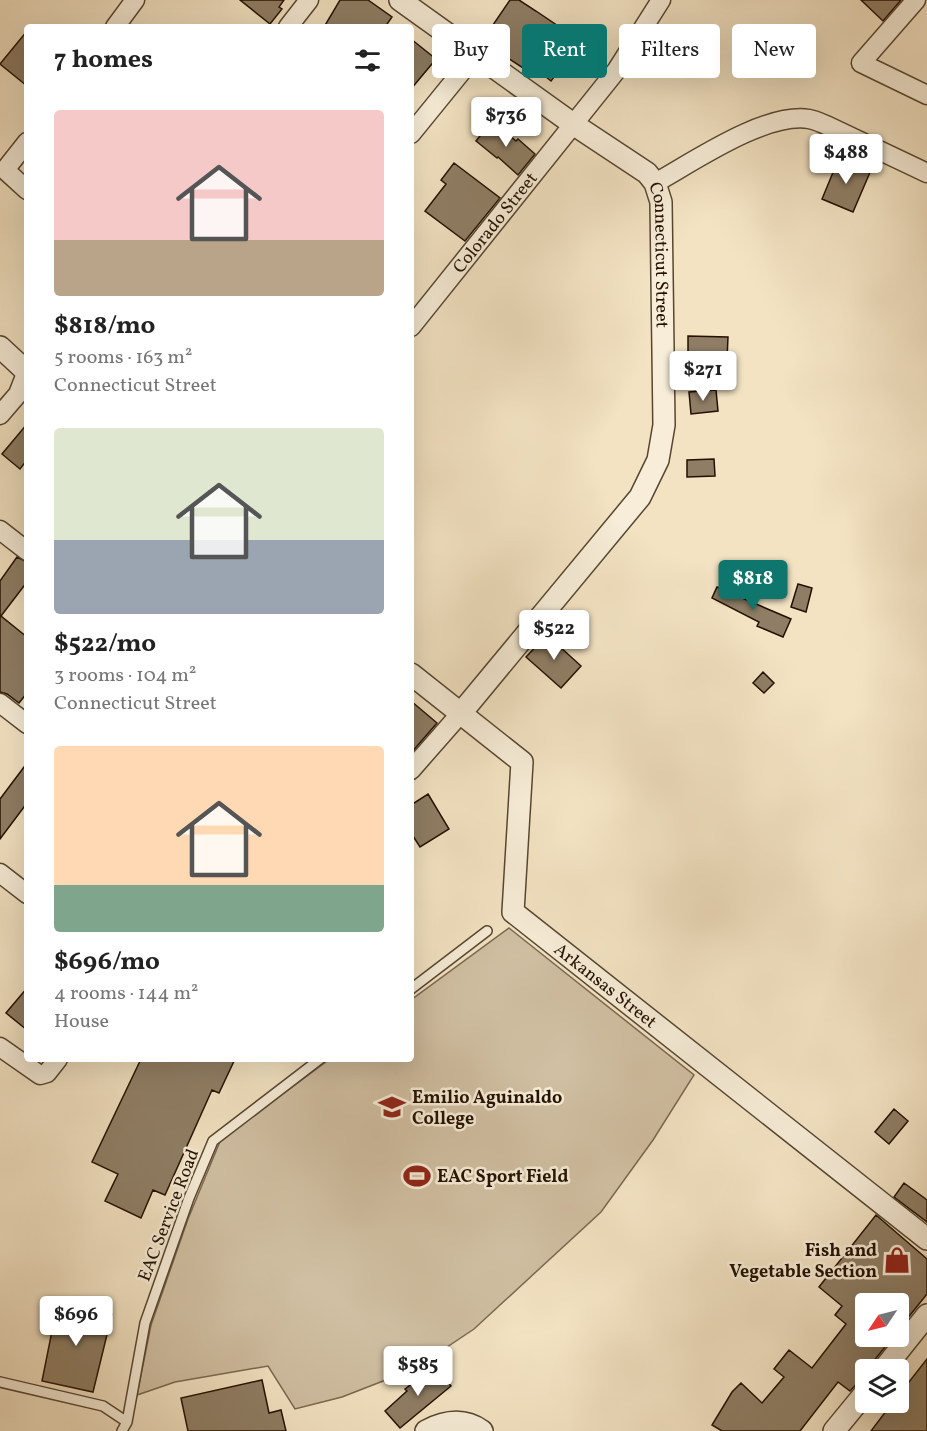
<!DOCTYPE html>
<html lang="en">
<head>
<meta charset="utf-8">
<style>
  :root { --surface:#fff; --page:#f6f6f6; --text:#222; --muted:#767676; --accent:#0f766e }
  body { margin:0; font-family:Vollkorn,serif; background:var(--page); color:var(--text); height:100vh; display:flex; flex-direction:column; font-size:22px; white-space:nowrap }
  * { box-sizing:border-box; margin:0 }
  p { font-size:20px; color:var(--muted) }
  .icon { flex:none; width:33px; height:33px; fill:none; stroke:currentColor; stroke-width:2; stroke-linecap:round; stroke-linejoin:round }
  .map { position:relative; flex:1; overflow:hidden }
  .details { position:absolute; left:24px; top:24px; width:390px; height:1038px; display:flex; flex-direction:column; background:var(--surface); border-radius:6px; box-shadow:0 6px 24px #0002 }
  .details>* { flex:none }
  .top-card { position:absolute; left:432px; top:24px; width:405px; height:54px; display:flex; gap:12px }
  .needle { width:39px; rotate:235deg }
  .buttons { position:absolute; left:855px; top:1293px; display:grid; gap:12px }
  .buttons a { display:grid; place-items:center; width:54px; height:54px; border-radius:6px; background:var(--surface); box-shadow:0 6px 24px #0002; font-size:30px }
  .price { position:absolute; translate:-50% -51px; padding:0 14px; border-radius:6px; background:#fff; color:#222; font-size:20px; line-height:39px; filter:drop-shadow(0 2px 3px #0008) }
  .price::after { content:''; position:absolute; left:50%; top:36px; width:18px; height:14px; margin-left:-9px; background:inherit; clip-path:polygon(0 0,100% 0,50% 100%) }
  .price.current { background:var(--accent); color:#fff }
  ul { padding:0; list-style:none }
  li { display:grid; align-content:center; gap:12px; height:318px; padding:0 30px }
  li span { display:grid; place-items:center; height:186px; border-radius:6px; color:#555 }
  li>.icon { margin-inline-start:auto }
  span .icon { width:108px; height:108px; fill:#fffc; stroke-width:1 }
  li b { font-size:26px }
  h2 { display:flex; justify-content:space-between; align-items:center; height:72px; padding:0 30px; font-size:26px }
  .chip { padding:0 21px; border-radius:6px; background:var(--surface); box-shadow:0 6px 24px #0002; font-size:21px; line-height:54px }
  .chip.current { background:var(--accent); color:#fff }
  .map>svg:first-child { display:block }
  .green { fill:#d0bfa2; stroke:#7a6851; stroke-width:1.5 }
  .building { fill:#8f7e65; stroke:#231100; stroke-width:1.5 }
  .lines { fill:none; stroke-linecap:round; stroke-linejoin:round }
  .service-casing { stroke:#574631; stroke-width:12 }
  .minor-casing { stroke:#574631; stroke-width:21 }
  .tertiary-casing { stroke:#574631; stroke-width:24 }
  .service { stroke:#f7edd8; stroke-width:9 }
  .minor { stroke:#f7edd8; stroke-width:18 }
  .tertiary { stroke:#f7edd8; stroke-width:21 }
  .labels { text-anchor:middle; stroke-width:5; stroke-linejoin:round; paint-order:stroke }
  .street-label { font-size:18px; fill:#231100; stroke:#f7edd8 }
  .poi-label { font-size:18px; font-weight:bold; fill:#231100; stroke:#f7edd8; text-anchor:start }
</style>
</head>
<body>
<div class="map">
<svg width="927" height="1431" viewBox="0 0 927 1431">
  <rect width="100%" height="100%" fill="#f3e3c3"/>
  <filter id="stains"><feTurbulence type="fractalNoise" baseFrequency=".00333" numOctaves="4"/><feColorMatrix values="0 0 0 0 .2 0 0 0 0 .09 0 0 0 0 .02 0 0 0 .5 -.17"/></filter>
  <radialGradient id="worn" r=".72"><stop offset=".6" stop-color="#630" stop-opacity="0"/><stop offset="1" stop-color="#630" stop-opacity=".3"/></radialGradient>
  <!-- green -->
  <path class="green" d="M 509,928 L 694,1075 L 653,1140 L 601,1212 L 474,1329 L 414,1369 L 342,1397 L 295,1409 L 268,1366 L 175,1382 L 137,1395 L 151,1325 L 188,1219 L 221,1139 L 330,1059 L 411,1059 L 411,1000 Z"/>
  <!-- building -->
  <path class="building" d="M 240,0 L 284,0 L 279,7 L 282,9 L 270,24 Z
    M 340,0 L 368,0 L 392,17 L 385,27 L 324,27 Z
    M 510,0 L 519,0 L 536,11 L 558,26 L 555,30 L 577,47 L 551,81 L 530,64 L 526,70 L 482,41 Z
    M 861,0 L 901,0 L 883,21 Z
    M 27,31 L 27,86 L 0,64 Z
    M 411,39 L 436,59 L 411,89 Z
    M 492,121 L 516,141 L 518,139 L 535,154 L 518,175 L 498,157 L 497,158 L 476,141 Z
    M 839,158 L 871,170 L 853,212 L 822,199 Z
    M 454,163 L 500,198 L 465,241 L 425,211 L 446,184 L 441,180 Z
    M 688,336 L 728,337 L 727,360 L 688,359 Z
    M 716,390 L 718,411 L 691,414 L 689,392 Z
    M 27,424 L 27,460 L 20,469 L 2,454 Z
    M 714,459 L 715,476 L 687,477 L 687,460 Z
    M 17,557 L 27,562 L 27,582 L 1,616 L 27,637 L 27,693 L 19,703 L 7,694 L 0,692 L 0,581 Z
    M 798,584 L 812,588 L 806,612 L 791,607 Z
    M 717,587 L 727,591 L 729,587 L 744,595 L 742,598 L 791,619 L 783,637 L 757,626 L 759,622 L 712,598 Z
    M 547,635 L 581,666 L 561,688 L 526,657 Z
    M 763,672 L 774,683 L 764,693 L 753,683 Z
    M 411,701 L 437,723 L 411,753 Z
    M 27,763 L 27,803 L 0,839 L 0,799 Z
    M 428,794 L 449,829 L 420,847 L 411,833 L 411,805 Z
    M 27,988 L 27,1030 L 6,1013 Z
    M 141,1059 L 235,1059 L 219,1093 L 212,1090 L 165,1195 L 153,1190 L 141,1218 L 105,1201 L 118,1174 L 92,1162 Z
    M 894,1109 L 908,1121 L 889,1144 L 875,1132 Z
    M 904,1183 L 927,1200 L 927,1222 L 894,1197 Z
    M 876,1215 L 927,1259 L 927,1294 L 898,1330 L 898,1304 L 866,1304 L 866,1336 L 881,1336 L 889,1342 L 873,1362 L 870,1370 L 866,1370 L 866,1374 L 850,1391 L 838,1382 L 800,1431 L 722,1431 L 712,1425 L 732,1392 L 741,1383 L 762,1403 L 784,1377 L 774,1369 L 789,1350 L 812,1368 L 846,1324 L 835,1315 L 842,1306 L 819,1287 Z
    M 58,1301 L 112,1314 L 93,1392 L 42,1381 Z
    M 927,1359 L 927,1431 L 871,1431 L 893,1402 L 898,1402 L 898,1396 Z
    M 434,1367 L 451,1386 L 400,1428 L 385,1411 L 407,1391 L 405,1389 Z
    M 262,1380 L 269,1413 L 281,1410 L 286,1431 L 188,1431 L 181,1398 Z"/>
  <g class="lines">
    <defs>
      <path id="service" d="M 411,989 L 487,931
        M 0,1382 L 103,1406 L 127,1422
        M 122,1431 L 127,1422 L 145,1323 L 189,1198 L 213,1141 L 320,1059"/>
      <g id="minor">
        <path d="M 916,0 L 861,63 L 927,95"/>
        <path d="M 115,27 L 135,0"/>
        <path d="M 288,27 L 309,0"/>
        <path d="M 411,134 L 476,54"/>
        <path d="M 27,142 L 5,170 L 27,190"/>
        <path d="M 655,183 C 693,162 765,112 809,119 C 815,120 821,123 826,125 L 927,173"/>
        <path id="s1" d="M 411,327 L 616,71 L 661,0"/>
        <path d="M 0,415 L 18,394 L 27,371"/>
        <path d="M 0,530 L 27,551"/>
        <path d="M 0,703 L 27,724"/>
        <path d="M 411,770 L 461,713"/>
        <path d="M 0,873 L 27,894"/>
        <path d="M 0,1047 L 40,1075 L 47,1073 L 58,1059"/>
      </g>
      <g id="tertiary">
        <path id="s2" d="M 400,0 L 573,124 L 647,173 L 655,183 L 661,202 L 664,425 L 658,460 L 640,497 L 461,713"/>
        <path d="M 0,347 L 27,372"/>
        <path id="s3" d="M 411,674 L 522,762 L 513,912 L 927,1239"/>
        <path d="M 883,1370 L 927,1315"/>
        <path d="M 426,1431 C 445,1421 464,1418 482,1431"/>
        <path d="M 834,1431 L 866,1392"/>
      </g>
    </defs>
    <!-- service casing -->
    <use href="#service" class="service-casing"/>
    <!-- minor casing -->
    <use href="#minor" class="minor-casing"/>
    <!-- tertiary casing -->
    <use href="#tertiary" class="tertiary-casing"/>
    <!-- service -->
    <use href="#service" class="service"/>
    <!-- minor -->
    <use href="#minor" class="minor"/>
    <!-- tertiary -->
    <use href="#tertiary" class="tertiary"/>
  </g>
  <!-- icons -->
  <defs>
    <symbol id="university-bare" viewBox="-9 -9 18 18"><path d="M0-5L7-2L0 1L-7-2ZM-4 1L0 2.5L4 1V4Q0 6-4 4Z" fill="#8f2418" stroke="#f7edd8" stroke-width="2.5" paint-order="stroke"/></symbol>
    <symbol id="stadium-bare" viewBox="-9 -9 18 18"><path d="M0-5a6.5 5 0 1 0 0 10a6.5 5 0 1 0 0-10ZM-3.5-1.8h7v3.6h-7Z" fill="#8f2418" stroke="#f7edd8" stroke-width="2.5" paint-order="stroke"/></symbol>
    <symbol id="shop-bare" viewBox="-9 -9 18 18"><path d="M-5-2.5h2.3a2.7 3.5 0 0 1 5.4 0H5L5.5 6h-11ZM-1.5-2.5h3a1.5 2.3 0 0 0-3 0Z" fill="#8f2418" stroke="#f7edd8" stroke-width="2.5" paint-order="stroke"/></symbol>
  </defs>
  <g fill-rule="evenodd">
    <use href="#university-bare" x="373" y="1088" width="38" height="38"/>
    <use href="#stadium-bare" x="398" y="1157" width="38" height="38"/>
    <use href="#shop-bare" x="878" y="1241" width="38" height="38"/>
  </g>
  <g class="labels">
    <!-- street labels -->
    <g class="street-label">
      <text dy="6" stroke="none"><textPath href="#s1" startOffset="134">Colorado Street</textPath></text>
      <text dy="6" stroke="none"><textPath href="#s2" startOffset="387">Connecticut Street</textPath></text>
      <text dy="6" stroke="none"><textPath href="#s3" startOffset="410">Arkansas Street</textPath></text>
      <text transform="translate(168 1215) rotate(-69)" y="6">EAC Service Road</text>
    </g>
    <!-- poi labels -->
    <g class="poi-label">
      <text x="412" y="1103">Emilio Aguinaldo<tspan x="412" dy="21">College</tspan></text>
      <text x="437" y="1182">EAC Sport Field</text>
      <text x="877" y="1256" text-anchor="end">Fish and<tspan x="877" dy="21">Vegetable Section</tspan></text>
    </g>
  </g>
  <rect width="100%" height="100%" filter="url(#stains)"/>
  <rect width="100%" height="100%" fill="url(#worn)"/>
</svg>
<div class="buttons">
<a><svg class="needle" viewBox="-14 -14 28 28"><path d="M0-13l5 13h-10z" fill="#e53935"/><path d="M0 13l5-13h-10z" fill="#767676"/></svg></a>
<a><svg class="icon" aria-label="layers" viewBox="0 0 24 24"><path d="M12 4l9 5-9 5-9-5zM3 14l9 5 9-5"/></svg></a>
</div>
<b class="price" style="left:506px;top:148px">$736</b>
<b class="price" style="left:846px;top:185px">$488</b>
<b class="price" style="left:703px;top:402px">$271</b>
<b class="price current" style="left:753px;top:611px">$818</b>
<b class="price" style="left:554px;top:661px">$522</b>
<b class="price" style="left:76px;top:1347px">$696</b>
<b class="price" style="left:418px;top:1397px">$585</b>
<div class="top-card">
<a class="chip">Buy</a>
<a class="chip current">Rent</a>
<a class="chip">Filters</a>
<a class="chip">New</a>
</div>
<section class="details">
<h2>7 homes<svg class="icon" aria-label="filters" viewBox="0 0 24 24"><path d="M4 7h16M4 17h16"/><circle cx="9" cy="7" r="2"/><circle cx="15" cy="17" r="2"/></svg></h2>
<ul>
<li><span style="background:linear-gradient(#f6c9c9 70%,#b9a48a 0)"><svg class="icon" aria-label="home" viewBox="0 0 24 24"><path d="M3 11l9-7 9 7M6 9v11h12V9"/></svg></span><div><b>$818/mo</b><p>5 rooms · 163 m²</p><p>Connecticut Street</p></div></li>
<li><span style="background:linear-gradient(#dfe7d0 60%,#9aa5b1 0)"><svg class="icon" aria-label="home" viewBox="0 0 24 24"><path d="M3 11l9-7 9 7M6 9v11h12V9"/></svg></span><div><b>$522/mo</b><p>3 rooms · 104 m²</p><p>Connecticut Street</p></div></li>
<li><span style="background:linear-gradient(#ffd9b3 75%,#7fa58c 0)"><svg class="icon" aria-label="home" viewBox="0 0 24 24"><path d="M3 11l9-7 9 7M6 9v11h12V9"/></svg></span><div><b>$696/mo</b><p>4 rooms · 144 m²</p><p>House</p></div></li>
</ul>
</section>
</div>
</body>
</html>
